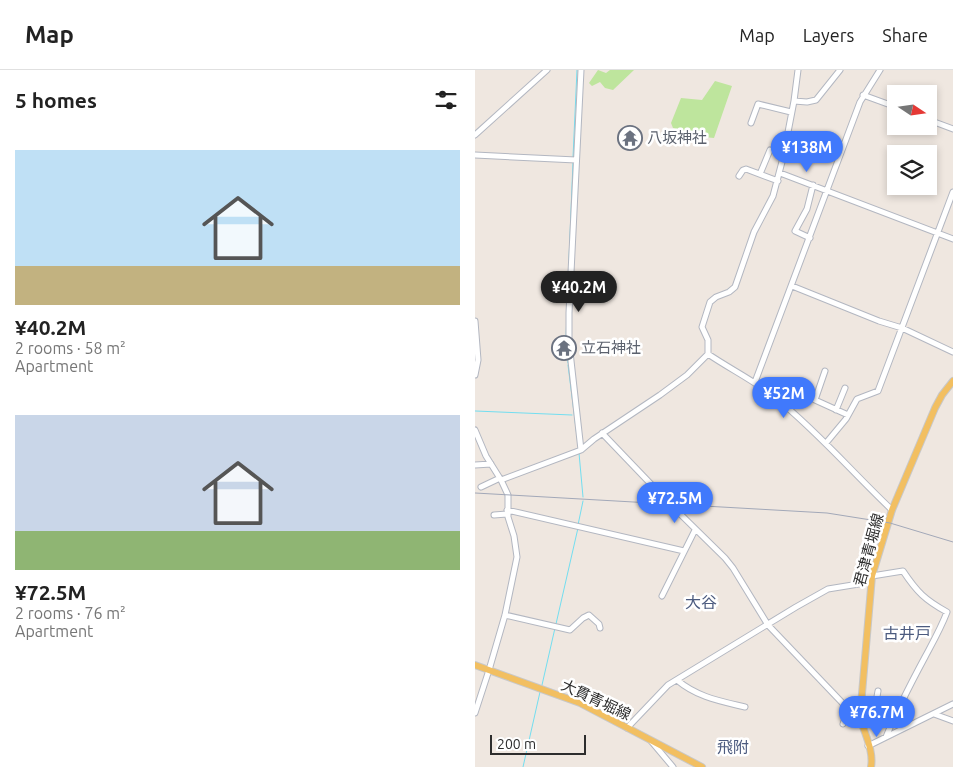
<!DOCTYPE html>
<html lang="en">
<head>
<meta charset="utf-8">
<style>
  :root { --surface:#fff; --page:#f6f6f6; --text:#222; --muted:#767676; --line:#e0e0e0; --accent:#4079fc }
  body { margin:0; font-family:Ubuntu,"Noto Sans JP",sans-serif; background:var(--page); color:var(--text); height:100vh; display:flex; flex-direction:column; font-size:19px; white-space:nowrap }
  * { box-sizing:border-box; margin:0 }
  p { font-size:16px; color:var(--muted) }
  .icon { flex:none; width:28px; height:28px; fill:none; stroke:currentColor; stroke-width:2; stroke-linecap:round; stroke-linejoin:round }
  .map { position:relative; flex:1; overflow:hidden }
  .sheet { display:flex; flex-direction:column; background:var(--surface); width:475px }
  .sheet>* { flex:none }
  .needle { width:32px; rotate:103deg }
  .controls { position:absolute; left:412px; top:15px; display:grid; gap:10px }
  .controls a { display:grid; place-items:center; width:50px; height:50px; border-radius:0px; background:var(--surface); box-shadow:0 2px 8px #0003; font-size:25px }
  .scale { position:absolute; left:15px; bottom:12px; width:96px; box-sizing:border-box; padding-left:5px; border:2px solid #2d2d2d; border-top:0; font-size:14px; line-height:18px; white-space:nowrap; color:#2d2d2d; -webkit-text-stroke:4px #fff; paint-order:stroke }
  .price { position:absolute; translate:-50% -42px; padding:0 11px; border-radius:18px; background:var(--accent); color:#fff; font-size:16px; line-height:32px; filter:drop-shadow(0 1px 2px #0008) }
  .price::after { content:''; position:absolute; left:50%; top:30px; width:15px; height:11px; margin-left:-8px; background:inherit; clip-path:polygon(0 0,100% 0,50% 100%) }
  .price.active { background:#222; color:#fff }
  ul { padding:0; list-style:none }
  li { display:grid; align-content:center; gap:10px; height:265px; padding:0 15px }
  li span { display:grid; place-items:center; height:155px; border-radius:0px; color:#555 }
  li>.icon { margin-inline-start:auto }
  span .icon { width:90px; height:90px; fill:#fffc; stroke-width:1 }
  li b { font-size:21px }
  h2 { display:flex; justify-content:space-between; align-items:center; height:60px; padding:0 15px; font-size:21px }
  header { display:flex; align-items:center; gap:30px; box-sizing:border-box; height:70px; padding:0 25px; background:var(--surface); border-bottom:1px solid var(--line) }
  header strong { font-size:24px }
  nav { display:flex; gap:28px; margin-inline-start:auto; font-size:18px }
  main { display:flex; flex:1; min-height:0 }
  .map>svg:first-child { display:block }
  .green { fill:#bee59d }
  .lines { fill:none; stroke-linecap:round; stroke-linejoin:round }
  .stream { stroke:#73def0; stroke-width:1 }
  .minor-casing { stroke:#b3b7c1; stroke-width:7 }
  .major-casing { stroke:#c8c8c8; stroke-width:8 }
  .minor { stroke:#fff; stroke-width:5 }
  .major { stroke:#f2bf61; stroke-width:6 }
  .rail { stroke:#a2a8b8; stroke-width:1 }
  .labels { text-anchor:middle; stroke-width:5; stroke-linejoin:round; paint-order:stroke }
  .worship-label { font-size:15px; fill:#5b616d; stroke:#fff; text-anchor:start }
  .street-label { font-size:15px; fill:#2d2d2d; stroke:#fff }
  .neighbourhood-label { font-size:16px; fill:#4c5b7f; stroke:#fff }
</style>
</head>
<body>
<header>
<strong>Map</strong>
<nav><a>Map</a><a>Layers</a><a>Share</a></nav>
</header>
<main>
<section class="sheet">
<h2>5 homes<svg class="icon" aria-label="filters" viewBox="0 0 24 24"><path d="M4 7h16M4 17h16"/><circle cx="9" cy="7" r="2"/><circle cx="15" cy="17" r="2"/></svg></h2>
<ul>
<li><span style="background:linear-gradient(#bfe0f5 75%,#c2b280 0)"><svg class="icon" aria-label="home" viewBox="0 0 24 24"><path d="M3 11l9-7 9 7M6 9v11h12V9"/></svg></span><div><b>¥40.2M</b><p>2 rooms · 58 m²</p><p>Apartment</p></div></li>
<li><span style="background:linear-gradient(#c9d6e8 75%,#8fb573 0)"><svg class="icon" aria-label="home" viewBox="0 0 24 24"><path d="M3 11l9-7 9 7M6 9v11h12V9"/></svg></span><div><b>¥72.5M</b><p>2 rooms · 76 m²</p><p>Apartment</p></div></li>
</ul>
</section>
<div class="map">
<svg width="478" height="697" viewBox="0 0 478 697">
  <rect width="100%" height="100%" fill="#efe7e0"/>
  <!-- green -->
  <path class="green" d="M 123,0 L 131,3 L 135,0 L 159,0 L 138,20 L 130,18 L 125,12 L 117,16 L 114,13 Z
    M 240,11 L 257,16 L 239,68 L 218,66 L 198,58 L 196,53 L 206,28 L 227,30 Z"/>
  <g class="lines">
    <!-- stream -->
    <path class="stream" d="M 98,88 L 102,0
      M 94,190 L 98,92
      M 93,293 L 91,268 L 94,194
      M 93,295 L 103,374
      M 0,341 L 97,345
      M 104,383 L 108,427
      M 103,455 L 108,431
      M 81,554 L 103,458
      M 67,615 L 80,558
      M 48,697 L 65,622"/>
    <defs>
      <path id="minor" d="M 106,0 L 94,243 L 94,273 L 106,380
        M 388,25 L 421,37
        M 319,31 L 332,32 L 341,30 L 365,0
        M 454,50 L 478,59
        M 276,53 L 283,34 L 316,42
        M 0,65 L 72,0
        M 0,85 L 101,90
        M 305,103 L 478,169
        M 285,104 L 295,80
        M 264,106 L 268,100 L 271,99 L 303,111
        M 335,168 L 320,161 L 332,139 L 338,115
        M 317,216 L 404,251 L 427,258 L 478,282
        M 0,251 L 3,290 L 0,305
        M 233,284 C 255,299 280,311 301,328 C 343,362 378,403 417,440
        M 350,301 L 340,330 L 373,345
        M 280,312 L 385,32 L 405,0
        M 361,340 L 370,318
        M 0,360 L 11,386 L 26,410 L 33,425 L 33,447 L 39,466 L 42,487 L 30,545 L 14,600 L 0,643
        M 127,363 L 195,434 L 250,488 L 258,498 L 293,555 L 377,643 C 393,653 416,646 430,657
        M 351,373 L 371,349 L 382,329 L 403,321 L 478,122
        M 0,395 L 16,394
        M 26,410 L 106,380 L 119,369 L 185,325 L 212,305 L 233,284 L 233,270 L 227,257 L 235,232 L 241,227 L 254,222 L 260,217 L 279,162 L 298,126 L 308,88 L 319,31 L 323,0
        M 6,417 L 25,408
        M 32,440 L 209,481
        M 19,445 L 32,444
        M 397,506 L 428,501 C 442,522 450,530 472,542 C 466,558 458,572 450,587 C 436,613 422,640 411,667
        M 187,526 L 220,460
        M 30,545 L 95,560 L 108,548 L 114,545 L 124,554 L 125,558
        M 202,610 C 222,627 245,631 270,637
        M 459,644 L 478,651
        M 398,649 L 403,621
        M 368,654 L 371,645 L 380,647
        M 152,658 L 193,615 L 321,537 L 353,519 L 396,512
        M 176,671 L 198,697
        M 393,676 L 478,634"/>
      <path id="major" d="M 0,595 L 105,633 L 227,697
        M 396,697 C 399,680 389,663 385,647 L 397,506 L 417,440 L 460,338 L 467,325 L 478,311"/>
    </defs>
    <!-- minor casing -->
    <use href="#minor" class="minor-casing"/>
    <!-- major casing -->
    <use href="#major" class="major-casing"/>
    <!-- minor -->
    <use href="#minor" class="minor"/>
    <!-- major -->
    <use href="#major" class="major"/>
    <!-- rail -->
    <path class="rail" d="M 0,423 L 352,443 L 415,453 L 478,472"/>
  </g>
  <!-- icons -->
  <defs>
    <symbol id="temple-ring" viewBox="-11 -11 22 22"><circle r="9.5" fill="#fff" stroke="#6b7280" stroke-width="1.5"/><path d="M0-6L5-2H3V0L6.5 2.5H4V6H1.5V3h-3V6H-4V2.5H-6.5L-3 0V-2H-5Z" fill="#6b7280"/></symbol>
  </defs>
  <g fill-rule="evenodd">
    <use href="#temple-ring" x="141" y="54" width="28" height="28"/>
    <use href="#temple-ring" x="75" y="264" width="28" height="28"/>
  </g>
  <g class="labels">
    <!-- worship labels -->
    <g class="worship-label">
      <text x="172" y="73">八坂神社</text>
      <text x="106" y="283">立石神社</text>
    </g>
    <!-- street labels -->
    <g class="street-label">
      <text transform="translate(394 480) rotate(-75)" y="5">君津青堀線</text>
      <text transform="translate(121 630) rotate(25)" y="5">大貫青堀線</text>
    </g>
    <!-- neighbourhood labels -->
    <g class="neighbourhood-label">
      <text x="226" y="538">大谷</text>
      <text x="432" y="569">古井戸</text>
      <text x="258" y="683">飛附</text>
    </g>
  </g>
</svg>
<div class="controls">
<a><svg class="needle" viewBox="-14 -14 28 28"><path d="M0-13l5 13h-10z" fill="#e53935"/><path d="M0 13l5-13h-10z" fill="#767676"/></svg></a>
<a><svg class="icon" aria-label="layers" viewBox="0 0 24 24"><path d="M12 4l9 5-9 5-9-5zM3 14l9 5 9-5"/></svg></a>
</div>
<div class="scale">200 m</div>
<b class="price" style="left:332px;top:103px">¥138M</b>
<b class="price active" style="left:104px;top:243px">¥40.2M</b>
<b class="price" style="left:309px;top:349px">¥52M</b>
<b class="price" style="left:200px;top:454px">¥72.5M</b>
<b class="price" style="left:402px;top:668px">¥76.7M</b>
</div>
</main>
</body>
</html>
